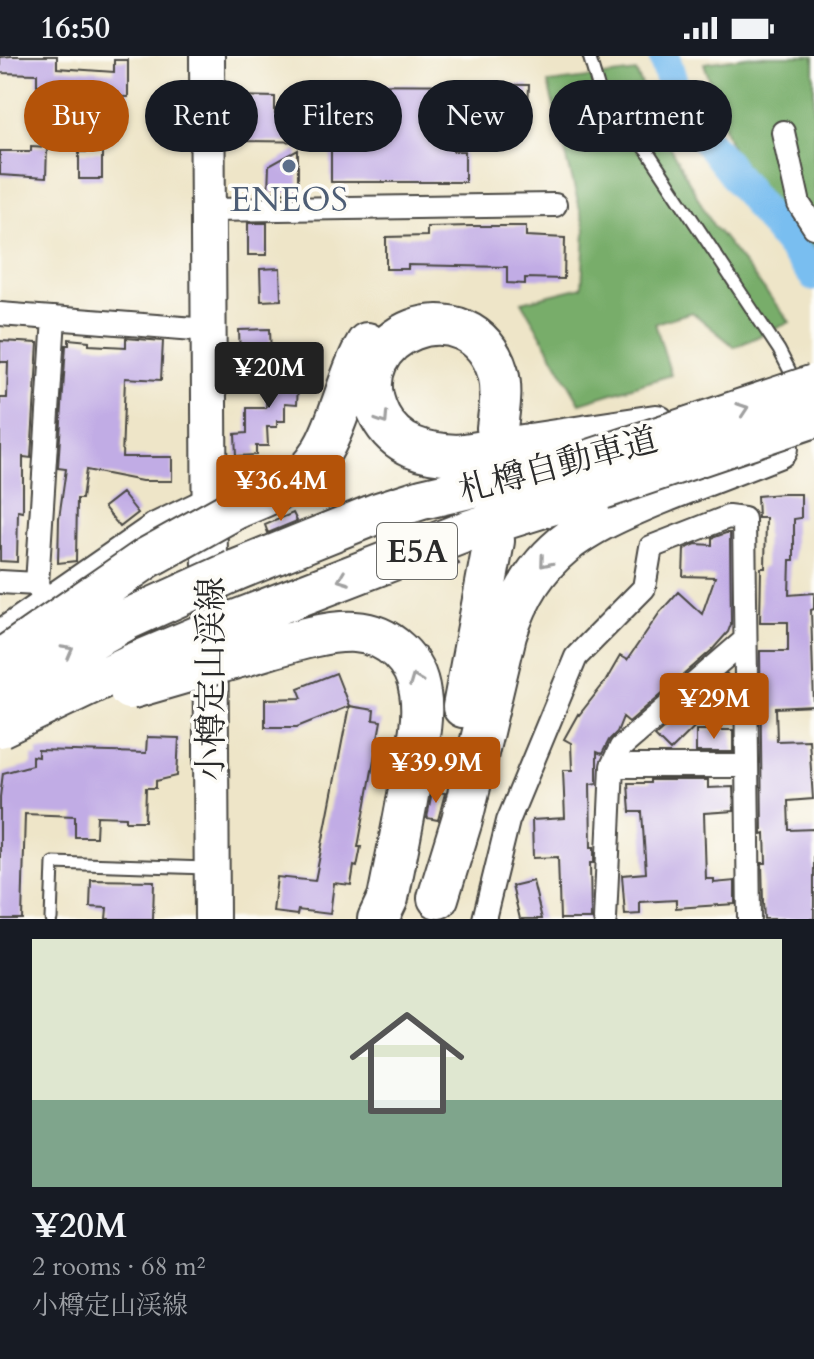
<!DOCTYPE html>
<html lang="en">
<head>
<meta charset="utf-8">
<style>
  :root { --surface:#171b24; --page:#20242c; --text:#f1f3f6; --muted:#9ea1a6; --line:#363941; --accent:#b45309 }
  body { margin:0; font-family:Cardo,"Noto Serif JP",serif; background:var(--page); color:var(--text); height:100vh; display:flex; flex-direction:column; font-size:30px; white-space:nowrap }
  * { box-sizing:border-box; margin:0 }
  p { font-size:26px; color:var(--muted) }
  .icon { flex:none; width:44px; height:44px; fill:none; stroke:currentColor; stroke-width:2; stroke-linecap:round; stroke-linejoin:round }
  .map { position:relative; height:863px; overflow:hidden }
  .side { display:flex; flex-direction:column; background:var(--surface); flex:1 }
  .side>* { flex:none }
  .hud { position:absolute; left:24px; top:24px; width:766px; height:72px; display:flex; gap:16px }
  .price { position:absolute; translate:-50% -68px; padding:0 18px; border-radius:8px; background:var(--accent); color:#fff; font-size:26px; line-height:52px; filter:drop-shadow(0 2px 4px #0008) }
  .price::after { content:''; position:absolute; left:50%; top:48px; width:24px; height:18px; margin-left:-12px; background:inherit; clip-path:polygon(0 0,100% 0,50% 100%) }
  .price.current { background:#222; color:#fff }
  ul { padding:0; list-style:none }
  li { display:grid; align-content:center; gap:16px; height:424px; padding:0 32px }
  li+li { border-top:2px solid var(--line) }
  li span { display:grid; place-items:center; height:248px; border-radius:0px; color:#555 }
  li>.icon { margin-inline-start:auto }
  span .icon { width:144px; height:144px; fill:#fffc; stroke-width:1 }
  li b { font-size:34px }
  .pill { padding:0 28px; border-radius:36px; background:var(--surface); box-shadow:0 2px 6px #0004; font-size:28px; line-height:72px }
  .pill.current { background:var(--accent); color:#fff }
  .status { display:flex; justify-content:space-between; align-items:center; height:56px; padding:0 40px; background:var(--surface); direction:ltr }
  .status svg { height:22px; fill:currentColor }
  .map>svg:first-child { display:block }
  .forest { fill:#78ad6a; stroke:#526c4a; stroke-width:2 }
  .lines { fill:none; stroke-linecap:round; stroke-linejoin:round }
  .river { stroke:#79bef0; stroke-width:32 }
  .building { fill:#c1ace5 }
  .lane-casing { stroke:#484743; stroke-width:15 }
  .street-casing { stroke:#484743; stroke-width:26 }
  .primary-casing { stroke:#484743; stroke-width:38 }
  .highway-casing { stroke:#484743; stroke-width:44 }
  .lane { stroke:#fff; stroke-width:11 }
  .street { stroke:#fff; stroke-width:22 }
  .primary { stroke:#fff; stroke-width:34 }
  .highway { stroke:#fff; stroke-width:40 }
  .highway-bridge-casing { stroke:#484743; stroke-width:44; stroke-linecap:butt }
  .highway-bridge { stroke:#fff; stroke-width:40 }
  .oneway { stroke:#a0a0a0 }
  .service-dot { fill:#5c6f8a; stroke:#fdfcf7; stroke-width:3 }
  .labels { text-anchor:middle; stroke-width:7; stroke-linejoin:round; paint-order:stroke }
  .shield { fill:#fdfcf7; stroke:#6a6a68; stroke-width:2 }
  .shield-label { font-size:32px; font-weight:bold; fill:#2b2b2b }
  .service-label { font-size:34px; fill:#4e5e75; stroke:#fdfcf7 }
  .street-label { font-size:34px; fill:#2b2b2b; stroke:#fdfcf7 }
</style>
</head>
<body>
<div class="status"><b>16:50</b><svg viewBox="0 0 49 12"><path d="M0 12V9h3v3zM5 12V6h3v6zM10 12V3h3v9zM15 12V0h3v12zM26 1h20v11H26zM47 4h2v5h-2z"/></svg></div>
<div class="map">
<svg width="814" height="863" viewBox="0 0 814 863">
  <rect width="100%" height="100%" fill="#fdfcf7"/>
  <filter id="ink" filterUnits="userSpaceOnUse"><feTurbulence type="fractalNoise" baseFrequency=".0125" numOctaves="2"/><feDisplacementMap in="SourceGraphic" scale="16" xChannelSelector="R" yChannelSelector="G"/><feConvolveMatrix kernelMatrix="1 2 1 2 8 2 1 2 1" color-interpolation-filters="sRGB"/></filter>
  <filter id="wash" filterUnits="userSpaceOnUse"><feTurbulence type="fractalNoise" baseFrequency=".006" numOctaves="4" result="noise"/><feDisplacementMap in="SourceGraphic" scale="32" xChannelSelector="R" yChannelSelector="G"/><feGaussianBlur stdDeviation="1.8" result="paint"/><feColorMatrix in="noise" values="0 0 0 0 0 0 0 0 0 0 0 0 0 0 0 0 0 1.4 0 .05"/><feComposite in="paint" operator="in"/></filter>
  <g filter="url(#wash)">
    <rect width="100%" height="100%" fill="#eee5c8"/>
    <!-- forest -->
    <path class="forest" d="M 753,0 L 814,0 L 814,194 L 737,107 L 704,7 Z
      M 636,16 L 668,88 L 713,169 L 790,266 L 735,291 L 692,256 L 655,267 L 671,319 L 580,347 L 522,246 L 582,231 L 585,174 L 548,27 Z"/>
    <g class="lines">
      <!-- river -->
      <path class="river" d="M 664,0 L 679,50 L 814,219"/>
    </g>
    <g id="blocks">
      <!-- building -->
      <path class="building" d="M 11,0 L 57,0 L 57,12 L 114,16 L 114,4 L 128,4 L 128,41 L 61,39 L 61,29 L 37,29 L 37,18 L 0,17 L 0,1 Z
        M 316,28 L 529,29 L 528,53 L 454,53 L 453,95 L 465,95 L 465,126 L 331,126 L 331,86 L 236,85 L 237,40 L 275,41 L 275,58 L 316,58 Z
        M 31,90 L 47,91 L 46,122 L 0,119 L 0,95 L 31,95 Z
        M 298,94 L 298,137 L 268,136 L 269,110 Z
        M 79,96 L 102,96 L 102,123 L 79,123 Z
        M 248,167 L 267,167 L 267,199 L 248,199 Z
        M 471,170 L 526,170 L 526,180 L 565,182 L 564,223 L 525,222 L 525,228 L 507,227 L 507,211 L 408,209 L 408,213 L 386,213 L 386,181 L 427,180 L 427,171 Z
        M 280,212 L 281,244 L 261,245 L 260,213 Z
        M 270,273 L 271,300 L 240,301 L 239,274 Z
        M 126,282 L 163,285 L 161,324 L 125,322 L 122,401 L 172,401 L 172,425 L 142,425 L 86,414 L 82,443 L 77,443 L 76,505 L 58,507 L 59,462 L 66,413 L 58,412 L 66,289 L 69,289 L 69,283 L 89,285 L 89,289 L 126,291 Z
        M 0,285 L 38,287 L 31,402 L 23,401 L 23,456 L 18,455 L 17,506 L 0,505 L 0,342 L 7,342 L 8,306 L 0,306 Z
        M 267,312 L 299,313 L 297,348 L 285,347 L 285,365 L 277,365 L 277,371 L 267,371 L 268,390 L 256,390 L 256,399 L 236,400 L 235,378 L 247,377 L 247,352 L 266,352 Z
        M 122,437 L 138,457 L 120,471 L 104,451 Z
        M 782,438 L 801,438 L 801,462 L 794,463 L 794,504 L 790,504 L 789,539 L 814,537 L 814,553 L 811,554 L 814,650 L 776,652 L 777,685 L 809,684 L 813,743 L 788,745 L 789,774 L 814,773 L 814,863 L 764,863 L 763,846 L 762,807 L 766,807 L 765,777 L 762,778 L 760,595 L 788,595 L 788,566 L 760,566 L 761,512 L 765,512 L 766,462 L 758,462 L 757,440 Z
        M 293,457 L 297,465 L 268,477 L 265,469 Z
        M 726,477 L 730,477 L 731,568 L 728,576 L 712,594 L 629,666 L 623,661 L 617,676 L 609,684 L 602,698 L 597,696 L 597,727 L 590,728 L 591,791 L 594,791 L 594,807 L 590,807 L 591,863 L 560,863 L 558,801 L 533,802 L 532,764 L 565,762 L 563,714 L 572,714 L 571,687 L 564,683 L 578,658 L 579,659 L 605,626 L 620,600 L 627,604 L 660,556 L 678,536 L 702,558 L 715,521 L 683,520 L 684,493 L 696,488 L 712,489 L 712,482 Z
        M 457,504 L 459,508 L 425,522 L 423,517 Z
        M 336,617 L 349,650 L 374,654 L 373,664 L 381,665 L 358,791 L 361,791 L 357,811 L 354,810 L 351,829 L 334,827 L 330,858 L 298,854 L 297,859 L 273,856 L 277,821 L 315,825 L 349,650 L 297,671 L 265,671 L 265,643 L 302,642 L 298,632 Z
        M 727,618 L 732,624 L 732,634 L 670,695 L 655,680 Z
        M 696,674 L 733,674 L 733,696 L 696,696 Z
        M 147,681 L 179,682 L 177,720 L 156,725 L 156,732 L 146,732 L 145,765 L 126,765 L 126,761 L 97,760 L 96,781 L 75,781 L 75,760 L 25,758 L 22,863 L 0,863 L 0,741 L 3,717 L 32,709 L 32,700 L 38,701 L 38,694 L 146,697 Z
        M 650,724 L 708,724 L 708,732 L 733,731 L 734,755 L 704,757 L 706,823 L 714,823 L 714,827 L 735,825 L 735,848 L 676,852 L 676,844 L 640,846 L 640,858 L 625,859 L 622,819 L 646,817 L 642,756 L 630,756 L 628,727 L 650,727 Z
        M 432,735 L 445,737 L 438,764 L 427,762 Z
        M 91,824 L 154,825 L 153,863 L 106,863 L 107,852 L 90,851 Z
        M 533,825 L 542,863 L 520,863 L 512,830 Z"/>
    </g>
  </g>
  <g filter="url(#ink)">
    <use href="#blocks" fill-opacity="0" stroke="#484743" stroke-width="2"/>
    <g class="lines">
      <defs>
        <path id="lane" d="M 589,0 L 601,40 L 649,98 L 779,294 L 797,329
          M 51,863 L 53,807 L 207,812"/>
        <path id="street" d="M 783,76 L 799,148 L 814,171
          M 208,154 L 555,149
          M 0,258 L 208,274
          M 0,526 L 37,528
          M 44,545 L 37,528 L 54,262
          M 0,575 L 153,469 L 209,442
          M 612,710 L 746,710
          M 484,863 L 508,765 L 576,601 L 644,532 L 651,491 L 728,461 L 744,463 L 749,863
          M 605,863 L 612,710 L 621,691 L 745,584"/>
        <path id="primary" d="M 207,0 L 212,863"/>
        <path id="highway" d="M 497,372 C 499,354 503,335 498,317 C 471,226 338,278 380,360 C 396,391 426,398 458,399 L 656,369
          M 235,453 C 256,444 278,436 297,423 C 337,395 342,328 367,287
          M 234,515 L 378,457 L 422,443 L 590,404
          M 235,565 L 470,474 L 602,433
          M 236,602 C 272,593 319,574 355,576 C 389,578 416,604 420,637 C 424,662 418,686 413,710 C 406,754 397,798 388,842 L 378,863
          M 463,651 L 494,485
          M 438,842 L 462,764 L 506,579 C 533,495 580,471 657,439 C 696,423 737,408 777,392"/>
      </defs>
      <!-- lane casing -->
      <use href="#lane" class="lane-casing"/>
      <!-- street casing -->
      <use href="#street" class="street-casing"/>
      <!-- primary casing -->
      <use href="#primary" class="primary-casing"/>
      <!-- highway casing -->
      <use href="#highway" class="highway-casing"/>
      <!-- lane -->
      <use href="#lane" class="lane"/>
      <!-- street -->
      <use href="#street" class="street"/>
      <!-- primary -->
      <use href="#primary" class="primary"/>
      <!-- highway -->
      <use href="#highway" class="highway"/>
      <defs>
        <path id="highway-bridge" d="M 590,404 L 814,329
          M 602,433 L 814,361
          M 0,604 L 147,502 L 235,453
          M 129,633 L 236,602
          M 0,634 L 128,563 L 234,515
          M 0,671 L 128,610 L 235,565"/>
      </defs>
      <!-- highway-bridge casing -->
      <use href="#highway-bridge" class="highway-bridge-casing"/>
      <!-- highway-bridge -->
      <use href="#highway-bridge" class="highway-bridge"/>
    </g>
    <!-- one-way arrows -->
    <defs><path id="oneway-chevron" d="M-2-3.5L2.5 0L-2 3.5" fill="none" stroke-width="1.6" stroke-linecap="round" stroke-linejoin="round" transform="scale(2)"/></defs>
    <g class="oneway">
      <use href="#oneway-chevron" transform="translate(743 353) rotate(-19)"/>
      <use href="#oneway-chevron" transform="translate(383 363) rotate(57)"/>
      <use href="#oneway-chevron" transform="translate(545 506) rotate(130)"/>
      <use href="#oneway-chevron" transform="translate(343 523) rotate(159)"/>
      <use href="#oneway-chevron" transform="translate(68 595) rotate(-29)"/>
      <use href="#oneway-chevron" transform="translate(415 624) rotate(-111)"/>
    </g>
  </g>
  <!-- markers -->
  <circle class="service-dot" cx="289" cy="110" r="8"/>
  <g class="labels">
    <!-- shield labels -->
    <rect class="shield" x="377" y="467" width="80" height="56" rx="6"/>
    <g class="shield-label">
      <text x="417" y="506">E5A</text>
    </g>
    <!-- service labels -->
    <g class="service-label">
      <text x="289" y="155">ENEOS</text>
    </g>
    <!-- street labels -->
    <g class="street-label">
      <text transform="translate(558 408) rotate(-15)" y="12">札樽自動車道</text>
      <text transform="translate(210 623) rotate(-90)" y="12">小樽定山渓線</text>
    </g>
  </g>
</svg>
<b class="price current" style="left:269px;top:354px">¥20M</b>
<b class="price" style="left:281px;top:467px">¥36.4M</b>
<b class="price" style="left:714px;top:685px">¥29M</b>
<b class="price" style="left:436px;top:749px">¥39.9M</b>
<div class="hud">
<a class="pill current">Buy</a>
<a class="pill">Rent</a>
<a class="pill">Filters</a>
<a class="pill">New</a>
<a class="pill">Apartment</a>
</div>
</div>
<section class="side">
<ul>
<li><span style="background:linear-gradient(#dfe7d0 65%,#7fa58c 0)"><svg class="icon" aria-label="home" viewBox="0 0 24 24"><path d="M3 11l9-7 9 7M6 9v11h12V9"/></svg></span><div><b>¥20M</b><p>2 rooms · 68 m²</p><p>小樽定山渓線</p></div></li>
</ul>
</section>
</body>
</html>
